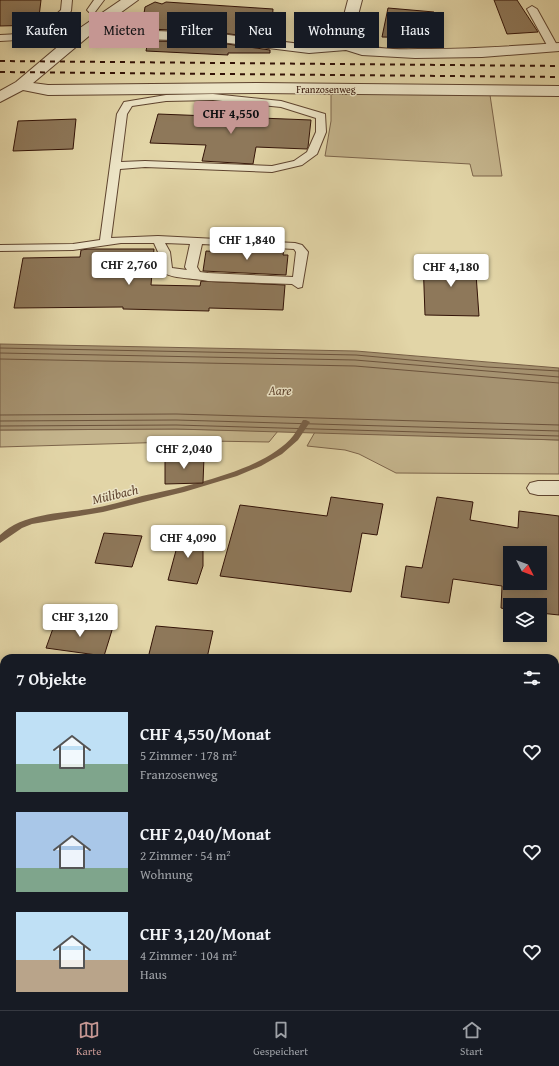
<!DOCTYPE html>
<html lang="de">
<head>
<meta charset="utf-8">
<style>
  :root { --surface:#171b24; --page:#242831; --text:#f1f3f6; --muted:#9ea1a6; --line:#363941; --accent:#c59692 }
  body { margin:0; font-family:"Gentium Book Plus",serif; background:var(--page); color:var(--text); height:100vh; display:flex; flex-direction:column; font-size:15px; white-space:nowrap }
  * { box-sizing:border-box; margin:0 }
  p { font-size:13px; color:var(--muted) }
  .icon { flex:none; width:22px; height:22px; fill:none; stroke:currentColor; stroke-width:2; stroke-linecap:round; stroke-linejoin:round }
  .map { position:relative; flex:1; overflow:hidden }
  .panel { position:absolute; left:0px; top:654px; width:559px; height:356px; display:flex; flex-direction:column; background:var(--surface); border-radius:12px 12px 0 0; box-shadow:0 2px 10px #0003 }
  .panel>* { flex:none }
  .guide { position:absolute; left:12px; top:12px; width:535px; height:36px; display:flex; gap:8px }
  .needle { width:26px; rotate:132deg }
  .controls { position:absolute; left:503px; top:546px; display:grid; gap:8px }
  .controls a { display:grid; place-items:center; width:44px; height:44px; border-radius:0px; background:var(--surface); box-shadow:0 2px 10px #0003; font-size:20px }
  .price { position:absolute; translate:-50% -34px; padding:0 9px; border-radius:4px; background:#fff; color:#222; font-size:13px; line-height:26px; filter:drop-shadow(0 1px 2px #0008) }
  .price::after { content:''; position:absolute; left:50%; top:24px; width:12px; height:9px; margin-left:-6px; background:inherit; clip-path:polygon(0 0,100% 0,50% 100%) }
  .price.current { background:var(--accent); color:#111 }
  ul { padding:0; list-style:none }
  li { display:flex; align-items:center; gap:12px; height:100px; padding:0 16px }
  li span { display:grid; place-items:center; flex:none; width:112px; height:80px; border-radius:0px; color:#555 }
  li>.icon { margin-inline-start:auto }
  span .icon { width:48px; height:48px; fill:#fffc; stroke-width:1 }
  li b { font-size:17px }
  h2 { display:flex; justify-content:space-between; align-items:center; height:48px; padding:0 16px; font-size:17px }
  .pill { padding:0 14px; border-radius:0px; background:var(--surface); box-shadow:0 2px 10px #0003; font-size:14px; line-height:36px }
  .pill.current { background:var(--accent); color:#111 }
  .tabs { display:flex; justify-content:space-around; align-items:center; height:56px; border-top:1px solid var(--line); background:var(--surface); font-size:11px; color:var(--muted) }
  .tabs a { display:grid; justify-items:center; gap:2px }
  .tabs .current { color:var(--accent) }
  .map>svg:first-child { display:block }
  .green { fill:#c4b48c; stroke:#7c644a }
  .water { fill:#a69371; stroke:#786047 }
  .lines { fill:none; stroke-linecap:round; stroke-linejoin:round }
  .shore { stroke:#6c533c; stroke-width:1 }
  .stream { fill:#786047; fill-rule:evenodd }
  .building { fill:#8e785a; stroke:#331307; fill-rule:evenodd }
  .lane-casing { stroke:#5f442f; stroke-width:2 }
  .street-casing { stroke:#5f442f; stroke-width:2 }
  .lane { fill:#ece4c6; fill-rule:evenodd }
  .street { fill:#ece4c6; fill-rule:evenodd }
  .rail { stroke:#331307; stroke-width:2; stroke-dasharray:5 5; stroke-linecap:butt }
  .labels { text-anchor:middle; stroke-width:3; stroke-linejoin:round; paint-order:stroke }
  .far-street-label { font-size:10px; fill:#331307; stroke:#ece4c6 }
  .water-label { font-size:13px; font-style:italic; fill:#614631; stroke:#ece4c6 }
</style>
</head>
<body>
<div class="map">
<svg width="559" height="1010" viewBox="0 0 559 1010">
  <rect width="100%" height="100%" fill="#e2d5a7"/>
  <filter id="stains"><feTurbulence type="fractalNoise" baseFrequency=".005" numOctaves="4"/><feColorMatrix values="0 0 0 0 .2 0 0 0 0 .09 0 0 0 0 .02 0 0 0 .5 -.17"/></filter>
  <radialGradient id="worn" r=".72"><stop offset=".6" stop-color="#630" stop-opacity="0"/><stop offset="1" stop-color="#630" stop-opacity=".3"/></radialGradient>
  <!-- green -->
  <path class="green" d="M 331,94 L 490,95 L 502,176 L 473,176 L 470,164 L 325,156 L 331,121 Z
    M 176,429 L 278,431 L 269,442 L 207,441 L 0,447 L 0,430 Z
    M 315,432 L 559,440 L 559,474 L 396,473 L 359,454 L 345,450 L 307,446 Z"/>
  <!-- water -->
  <path class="water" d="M 0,344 L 356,351 L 559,368 L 559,440 L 176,429 L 0,430 Z"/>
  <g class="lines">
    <!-- shore -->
    <path class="shore" d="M 0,348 L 356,355 L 487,367 L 559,371
      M 0,353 L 355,360 L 559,377
      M 0,359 L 355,366 L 559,383
      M 0,415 L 176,414 L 559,425
      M 0,421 L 176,420 L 559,431
      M 0,426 L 176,425 L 559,436"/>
    <!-- stream -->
    <path class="stream" d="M 303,420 L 306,420 L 310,422 L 298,440 L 282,454 L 261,466 L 237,476 L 184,492 L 103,512 L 32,524 L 22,528 L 0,543 L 0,535 C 24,513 58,514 89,509 C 107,506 125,501 142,496 C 184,487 266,470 293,436 C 297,431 300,425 303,420 Z
      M 0,806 L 4,808 L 4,929 L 0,927 Z
      M 3,1002 L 4,1006 L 12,1006 L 12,1010 L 2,1010 Z"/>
  </g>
  <!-- building -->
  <path class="building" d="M 0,0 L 41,0 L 38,25 L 0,26 Z
    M 494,0 L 517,0 L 538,32 L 507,34 Z
    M 155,2 L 162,4 L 166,2 L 273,9 L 271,39 L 213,32 L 150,29 L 150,28 L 142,26 L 145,7 Z
    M 388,8 L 434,12 L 430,38 L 382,37 Z
    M 148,41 L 213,42 L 270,50 L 270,53 L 228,53 L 228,55 L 146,51 Z
    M 158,114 L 311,120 L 308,147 L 307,149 L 256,147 L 253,164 L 202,161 L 206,145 L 150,143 Z
    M 76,119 L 73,149 L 13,151 L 18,121 Z
    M 224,247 L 284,250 L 283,255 L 288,255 L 286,275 L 203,271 L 206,251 L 223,252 Z
    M 88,249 L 154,249 L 151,285 L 200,286 L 201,281 L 285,285 L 283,310 L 209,308 L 209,311 L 123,309 L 123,307 L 14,308 L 23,258 L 80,257 L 81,250 Z
    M 423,259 L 475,260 L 479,316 L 425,315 Z
    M 204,457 L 203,483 L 165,484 L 165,458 Z
    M 331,497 L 383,504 L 377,535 L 362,533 L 351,592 L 220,576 L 240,505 L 327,516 Z
    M 437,497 L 473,502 L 470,520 L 518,528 L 519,511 L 559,516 L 559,615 L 540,613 L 540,605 L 510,605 L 510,610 L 501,608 L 502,586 L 453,579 L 449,603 L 401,597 L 406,566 L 422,568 ZM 510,553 L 540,553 L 540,583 L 510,583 Z
    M 181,532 L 203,534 L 203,566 L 197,584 L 168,580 Z
    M 104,533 L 142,536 L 132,567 L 95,563 Z
    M 56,620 L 113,627 L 104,656 L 46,648 Z
    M 156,626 L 213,631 L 207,658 L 148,658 Z"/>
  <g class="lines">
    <defs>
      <path id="lane" d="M 62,0 L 72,0 L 71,11 C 52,35 28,40 0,41 L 0,35 C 29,34 41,30 61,10 Z
        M 94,0 L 104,0 L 95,12 L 89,12 L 87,10 Z
        M 532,6 L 537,9 L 558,47 L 556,49 L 550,49 L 548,47 L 527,9 Z
        M 213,94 L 281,101 L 325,114 L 326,132 L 317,154 L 302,165 L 272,172 L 145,167 L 120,169 L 111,238 L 158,236 L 295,243 L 302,245 L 308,252 L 302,287 L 298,288 L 292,284 L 208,281 C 196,278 167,279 160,270 L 158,252 L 154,243 L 121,243 L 73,250 L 0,251 L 0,245 L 73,244 L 100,240 L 117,114 L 124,102 L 166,95 ZM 213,100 L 281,107 L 316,118 L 316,132 L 307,152 L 294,161 L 272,166 L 145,161 L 121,162 L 127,114 L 132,106 L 166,101 ZM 165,243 L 190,244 L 185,267 L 187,270 L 172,268 L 170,252 ZM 202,244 L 294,249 L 296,252 L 293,277 L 208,273 L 200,272 L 197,267 Z"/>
      <path id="street" d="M 121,0 L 138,0 L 98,29 L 213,33 L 309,45 L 339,41 L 338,38 L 348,0 L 362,0 L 352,38 L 354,42 C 378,51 405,49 430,49 C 473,49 516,46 559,43 L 559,51 L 482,57 L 415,58 L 362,55 L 346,50 L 309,53 L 213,41 L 99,38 L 89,36 L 33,83 L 48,85 L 259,83 L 559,86 L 559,96 L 259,93 L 48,95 L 23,90 L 0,102 L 0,91 L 16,82 L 80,28 Z
        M 538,481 L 559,481 L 559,495 L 538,495 L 530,493 L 527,488 L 530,483 Z
        M 555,743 L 559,744 L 559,766 L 555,765 Z
        M 25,1006 L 55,1006 L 55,1010 L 25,1010 Z
        M 381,1006 L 411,1006 L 412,1010 L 382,1010 Z"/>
    </defs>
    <!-- lane casing -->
    <use href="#lane" class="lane-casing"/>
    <!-- street casing -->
    <use href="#street" class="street-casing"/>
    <!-- lane -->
    <use href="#lane" class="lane"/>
    <!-- street -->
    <use href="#street" class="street"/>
    <!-- rail -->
    <path class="rail" d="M 0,61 L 559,66
      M 0,72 L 559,77"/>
  </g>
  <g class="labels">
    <!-- far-street labels -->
    <g class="far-street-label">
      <text x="326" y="93">Franzosenweg</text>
    </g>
    <!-- water labels -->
    <g class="water-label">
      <text x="280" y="395">Aare</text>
      <text transform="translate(115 494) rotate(-13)" y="5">Mülibach</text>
    </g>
  </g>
  <rect width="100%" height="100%" filter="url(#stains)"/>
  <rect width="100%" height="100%" fill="url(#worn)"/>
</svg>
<div class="controls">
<a><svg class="needle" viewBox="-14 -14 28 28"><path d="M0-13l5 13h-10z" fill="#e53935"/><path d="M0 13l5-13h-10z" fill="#9ea1a6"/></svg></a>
<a><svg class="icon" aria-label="layers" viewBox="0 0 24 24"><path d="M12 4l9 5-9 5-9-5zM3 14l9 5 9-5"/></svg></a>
</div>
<b class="price current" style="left:231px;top:135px">CHF 4,550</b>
<b class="price" style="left:247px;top:261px">CHF 1,840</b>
<b class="price" style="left:129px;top:286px">CHF 2,760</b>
<b class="price" style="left:451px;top:288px">CHF 4,180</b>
<b class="price" style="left:184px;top:470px">CHF 2,040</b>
<b class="price" style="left:188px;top:559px">CHF 4,090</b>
<b class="price" style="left:80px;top:638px">CHF 3,120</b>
<div class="guide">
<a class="pill">Kaufen</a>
<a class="pill current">Mieten</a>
<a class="pill">Filter</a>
<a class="pill">Neu</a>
<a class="pill">Wohnung</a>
<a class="pill">Haus</a>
</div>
<section class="panel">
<h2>7 Objekte<svg class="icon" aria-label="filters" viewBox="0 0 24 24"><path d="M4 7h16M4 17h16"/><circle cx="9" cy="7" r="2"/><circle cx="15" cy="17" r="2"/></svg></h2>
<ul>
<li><span style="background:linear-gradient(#bfe0f5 65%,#7fa58c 0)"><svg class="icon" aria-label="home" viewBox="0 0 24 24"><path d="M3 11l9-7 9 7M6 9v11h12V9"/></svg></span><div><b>CHF 4,550/Monat</b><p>5 Zimmer · 178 m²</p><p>Franzosenweg</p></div><svg class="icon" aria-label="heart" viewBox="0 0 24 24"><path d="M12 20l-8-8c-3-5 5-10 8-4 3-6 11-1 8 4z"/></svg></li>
<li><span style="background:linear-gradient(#a9c7e8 70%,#7fa58c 0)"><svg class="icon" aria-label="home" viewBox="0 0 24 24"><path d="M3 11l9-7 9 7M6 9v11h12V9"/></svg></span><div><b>CHF 2,040/Monat</b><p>2 Zimmer · 54 m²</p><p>Wohnung</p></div><svg class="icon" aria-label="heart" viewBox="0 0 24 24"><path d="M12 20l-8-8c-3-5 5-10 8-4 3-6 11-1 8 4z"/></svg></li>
<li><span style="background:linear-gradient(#bfe0f5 60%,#b9a48a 0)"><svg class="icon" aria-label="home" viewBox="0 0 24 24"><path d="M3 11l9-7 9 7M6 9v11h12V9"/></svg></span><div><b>CHF 3,120/Monat</b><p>4 Zimmer · 104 m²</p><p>Haus</p></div><svg class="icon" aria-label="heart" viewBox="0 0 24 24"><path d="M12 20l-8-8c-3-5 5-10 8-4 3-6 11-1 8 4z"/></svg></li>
</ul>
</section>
</div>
<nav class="tabs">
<a class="current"><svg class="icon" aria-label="map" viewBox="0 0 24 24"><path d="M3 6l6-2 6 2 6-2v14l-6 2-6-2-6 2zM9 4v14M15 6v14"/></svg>Karte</a>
<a><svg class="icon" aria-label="saved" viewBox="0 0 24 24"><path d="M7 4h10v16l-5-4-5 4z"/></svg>Gespeichert</a>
<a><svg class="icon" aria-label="home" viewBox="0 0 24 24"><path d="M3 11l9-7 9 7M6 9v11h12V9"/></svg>Start</a>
</nav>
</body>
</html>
